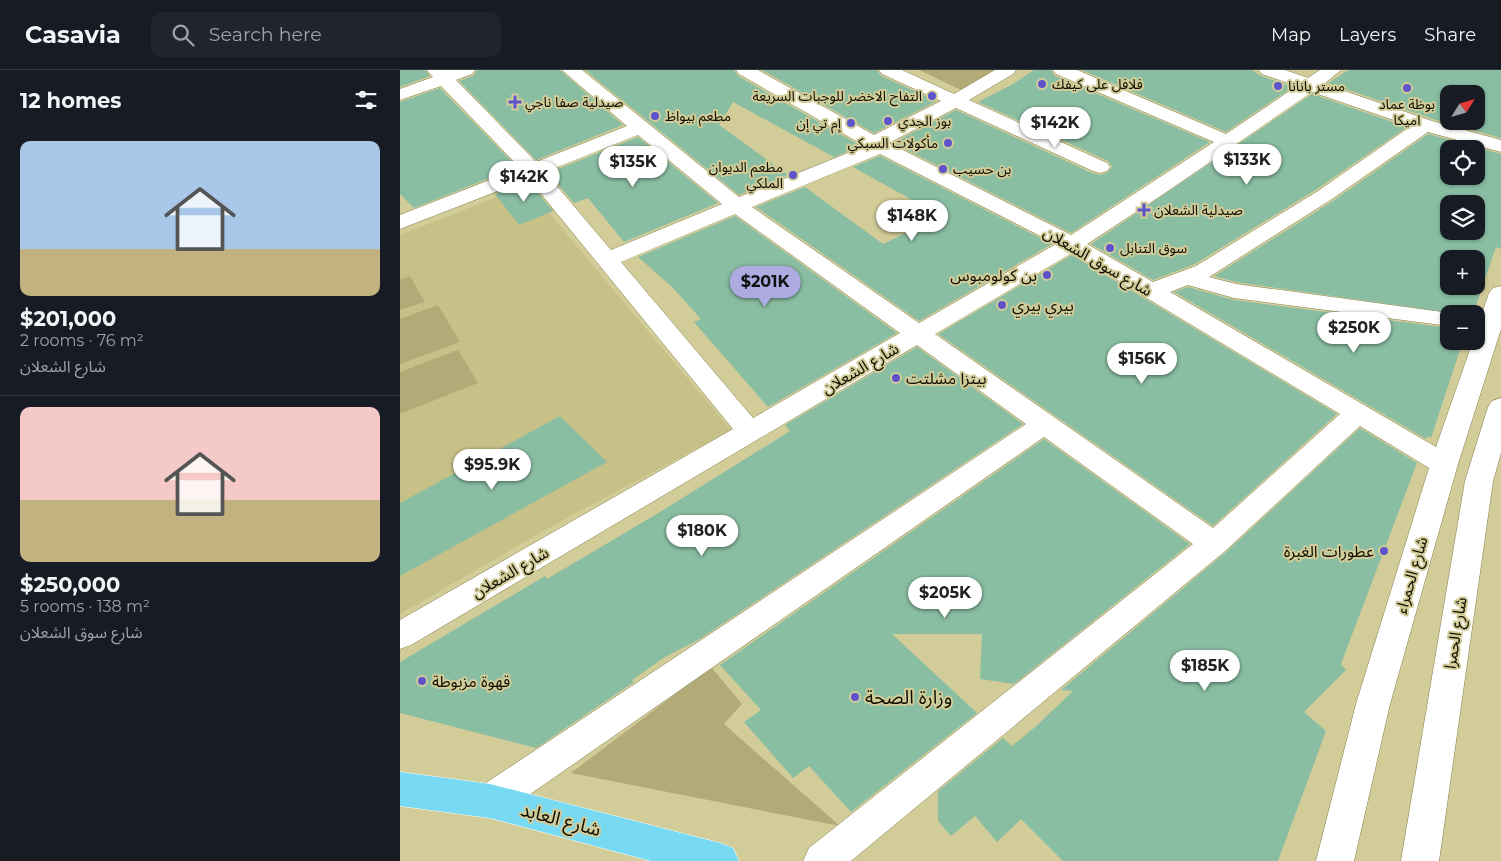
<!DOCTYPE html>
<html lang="en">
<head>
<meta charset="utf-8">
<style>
  :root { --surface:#171b24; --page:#20242c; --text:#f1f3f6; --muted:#9ea1a6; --line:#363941; --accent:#aeabe3 }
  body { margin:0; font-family:Montserrat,"Noto Sans Arabic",sans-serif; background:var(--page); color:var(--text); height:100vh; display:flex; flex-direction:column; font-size:19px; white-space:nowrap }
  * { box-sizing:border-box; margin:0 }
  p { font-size:16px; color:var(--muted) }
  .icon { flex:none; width:28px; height:28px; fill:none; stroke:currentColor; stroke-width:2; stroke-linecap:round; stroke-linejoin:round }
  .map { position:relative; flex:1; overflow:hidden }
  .panel { display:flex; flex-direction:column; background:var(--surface); width:400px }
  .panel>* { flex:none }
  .needle { width:32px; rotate:53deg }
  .controls { position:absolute; left:1040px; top:15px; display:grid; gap:10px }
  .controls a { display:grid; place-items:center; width:45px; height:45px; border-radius:10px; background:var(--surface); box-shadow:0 1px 4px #0004; font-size:25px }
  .price { position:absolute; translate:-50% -42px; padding:0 11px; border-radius:18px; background:#fff; color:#222; font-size:16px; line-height:32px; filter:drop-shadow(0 1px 2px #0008) }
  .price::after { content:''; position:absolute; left:50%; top:30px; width:15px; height:11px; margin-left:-8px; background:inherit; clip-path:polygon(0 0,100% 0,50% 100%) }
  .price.on { background:var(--accent); color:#111 }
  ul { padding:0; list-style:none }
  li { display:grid; align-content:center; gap:10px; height:265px; padding:0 20px }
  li+li { border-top:1px solid var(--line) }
  li span { display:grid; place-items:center; height:155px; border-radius:10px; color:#555 }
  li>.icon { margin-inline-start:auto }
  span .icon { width:90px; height:90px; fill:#fffc; stroke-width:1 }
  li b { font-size:21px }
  h2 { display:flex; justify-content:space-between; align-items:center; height:60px; padding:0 20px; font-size:21px }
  header { display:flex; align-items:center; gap:30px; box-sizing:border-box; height:70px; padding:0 25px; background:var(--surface); border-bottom:1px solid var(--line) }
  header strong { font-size:24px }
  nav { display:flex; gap:28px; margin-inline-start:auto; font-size:18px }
  .search { width:350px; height:45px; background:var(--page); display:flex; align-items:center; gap:12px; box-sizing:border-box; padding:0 18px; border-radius:10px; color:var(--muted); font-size:19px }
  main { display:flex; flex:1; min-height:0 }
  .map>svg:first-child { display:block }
  .built { fill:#c8c187 }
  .green { fill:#b2ab77 }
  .building { fill:#8abea3; fill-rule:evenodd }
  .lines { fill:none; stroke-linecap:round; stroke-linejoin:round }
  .minor-casing { stroke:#868050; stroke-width:1 }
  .major-casing { stroke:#fff; stroke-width:1 }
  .minor { fill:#fff; fill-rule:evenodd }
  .major { fill:#77d9f2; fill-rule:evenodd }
  .poi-dot { fill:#5d54cc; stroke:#d2cc99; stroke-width:2 }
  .labels { text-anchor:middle; stroke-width:4; stroke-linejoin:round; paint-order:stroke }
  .far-poi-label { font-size:14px; fill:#100e00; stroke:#d2cc99; text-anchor:start }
  .street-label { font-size:16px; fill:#100e00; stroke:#d2cc99 }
  .poi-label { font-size:16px; fill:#100e00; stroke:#d2cc99; text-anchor:start }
  .near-poi-label { font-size:19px; fill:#100e00; stroke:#d2cc99; text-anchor:start }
  .near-street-label { font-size:19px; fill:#100e00; stroke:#d2cc99 }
</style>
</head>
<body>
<header>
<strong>Casavia</strong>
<div class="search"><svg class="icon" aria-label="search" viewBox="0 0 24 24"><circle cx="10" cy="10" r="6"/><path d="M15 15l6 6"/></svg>Search here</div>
<nav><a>Map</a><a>Layers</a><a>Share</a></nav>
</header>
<main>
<section class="panel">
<h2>12 homes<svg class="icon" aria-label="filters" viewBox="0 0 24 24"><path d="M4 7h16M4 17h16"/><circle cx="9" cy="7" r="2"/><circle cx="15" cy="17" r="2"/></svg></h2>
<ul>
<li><span style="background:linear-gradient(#a9c7e8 70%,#c2b280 0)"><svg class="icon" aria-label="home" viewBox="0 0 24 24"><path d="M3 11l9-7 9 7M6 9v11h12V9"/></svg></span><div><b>$201,000</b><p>2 rooms · 76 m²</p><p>شارع الشعلان</p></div></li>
<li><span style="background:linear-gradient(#f6c9c9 60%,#c2b280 0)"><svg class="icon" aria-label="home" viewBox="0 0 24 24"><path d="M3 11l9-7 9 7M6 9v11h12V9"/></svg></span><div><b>$250,000</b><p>5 rooms · 138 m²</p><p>شارع سوق الشعلان</p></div></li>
</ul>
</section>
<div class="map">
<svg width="1101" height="791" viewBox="0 0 1101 791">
  <rect width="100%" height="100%" fill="#d2cc99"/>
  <!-- built -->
  <path class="built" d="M 131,116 L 154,141 L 149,143 L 331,360 L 154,455 L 0,544 L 0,165 L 97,127 Z"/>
  <!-- green -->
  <path class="green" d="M 519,0 L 595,0 L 561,20 Z
    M 10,206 L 25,232 L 0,240 L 0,210 Z
    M 38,235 L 60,272 L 0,294 L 0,249 Z
    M 58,280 L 78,313 L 0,344 L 0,302 Z
    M 311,597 L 342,634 L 324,654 L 440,756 L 171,703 Z"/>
  <!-- building -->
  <path class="building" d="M 0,0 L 25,0 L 30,6 L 0,17 Z
    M 77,0 L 160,0 L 223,55 L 136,90 L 59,11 L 73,6 Z
    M 185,0 L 334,0 L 338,6 L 461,76 L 434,87 L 333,32 L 319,55 L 388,105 L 339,125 Z
    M 362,0 L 477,0 L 481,6 L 537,31 L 474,63 Z
    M 634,0 L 651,0 L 655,6 L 810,72 L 671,163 L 493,73 L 556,40 L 692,103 L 701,105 L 708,102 L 712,97 L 708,91 L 578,32 L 613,14 Z
    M 682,0 L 852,0 L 861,6 L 893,17 L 826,62 Z
    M 949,0 L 1101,0 L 1101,68 L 1033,49 L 928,13 ZM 1049,24 L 1076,24 L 1076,51 L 1049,51 Z
    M 40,18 L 117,97 L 14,138 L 0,124 L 0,32 Z
    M 912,24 L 1007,57 L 917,119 L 795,194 L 753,210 L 691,174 Z
    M 1028,64 L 1101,84 L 1101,179 L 1096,177 L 1073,244 L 1059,244 L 836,212 L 814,206 L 933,131 ZM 1049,79 L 1076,79 L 1076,106 L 1049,106 ZM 1049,134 L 1076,134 L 1076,161 L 1049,161 ZM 1049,189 L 1076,189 L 1076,216 L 1049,216 Z
    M 238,67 L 318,133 L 224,172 L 188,128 L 174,133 L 148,103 Z
    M 480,86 L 652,174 L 519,251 L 356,137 L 405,117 L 483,174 L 541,146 L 453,97 Z
    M 128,111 L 153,141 L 119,155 L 95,124 Z
    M 335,146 L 497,263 L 368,337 L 294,252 L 301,249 L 272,217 L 238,187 Z
    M 672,185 L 937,344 L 813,456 L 538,264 Z
    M 788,217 L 834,230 L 1049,258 L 1049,271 L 1063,271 L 1031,368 L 1028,366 L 1026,369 L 774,222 Z
    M 517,277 L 623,354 L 298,570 L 265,587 L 232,610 L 234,612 L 136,678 L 0,643 L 0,592 L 145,506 L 147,509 L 260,442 L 390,361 L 385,355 Z
    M 160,346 L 207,392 L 0,506 L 0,433 Z
    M 960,358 L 1017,393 L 941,594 L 946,600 L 904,642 L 926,661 L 878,791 L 663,791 L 621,749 L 597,772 L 575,746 L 551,766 L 538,751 L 538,721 L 603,668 L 612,676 L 634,658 L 673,621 L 661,620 L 825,483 Z
    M 644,369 L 790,474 L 614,614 L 580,609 L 582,564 L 492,564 L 577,643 L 451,742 L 409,696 L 393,708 L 344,652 L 361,640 L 320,595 Z"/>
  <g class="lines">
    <defs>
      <path id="minor" d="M 27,0 L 75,0 L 72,4 L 56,10 L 136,92 L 227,56 L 162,0 L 182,0 L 339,127 L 465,76 L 339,4 L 336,0 L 358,0 L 474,65 L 541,31 L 482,4 L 479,0 L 502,0 L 554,24 L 595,0 L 616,0 L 613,4 L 569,30 L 707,93 L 710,97 L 707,101 L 700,103 L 693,101 L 556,38 L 489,73 L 671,165 L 814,72 L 656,4 L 653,0 L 677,0 L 826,64 L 897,16 L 862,4 L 859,0 L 885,0 L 908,8 L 920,0 L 941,0 L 924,14 L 1032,51 L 1101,70 L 1101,82 L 1028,62 L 932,129 L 809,207 L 836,214 L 1057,244 L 1049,244 L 1049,256 L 834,228 L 788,215 L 770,222 L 1036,377 L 1073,271 L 1076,271 L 1076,261 L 1089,223 L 1093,218 L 1101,216 L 1101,259 L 1058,394 L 990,634 L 954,791 L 916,791 L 956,634 L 1029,398 L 960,356 L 824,482 L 451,791 L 403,791 L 409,778 L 793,474 L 644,367 L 103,743 L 90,748 L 77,743 L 72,731 L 77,719 L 626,354 L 517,275 L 11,575 L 0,579 L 0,550 L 333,359 L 129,109 L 0,159 L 0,145 L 120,98 L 41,16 L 0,30 L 0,19 L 33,7 ZM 912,22 L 1011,56 L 918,121 L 796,196 L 753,212 L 687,174 L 762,125 ZM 238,65 L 322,134 L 211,180 L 145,102 ZM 480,84 L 656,174 L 519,253 L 352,137 ZM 335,144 L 500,263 L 353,348 L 221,192 ZM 672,183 L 940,344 L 813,458 L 535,264 Z
        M 1101,328 L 1101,383 L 1093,411 L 1039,791 L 1001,791 L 1065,411 L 1088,337 L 1092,331 Z"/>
      <path id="major" d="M 0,702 L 90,714 L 320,773 L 333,778 L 339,791 L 251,791 L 90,748 L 0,736 Z"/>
    </defs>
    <!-- minor casing -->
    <use href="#minor" class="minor-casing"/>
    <!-- major casing -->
    <use href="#major" class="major-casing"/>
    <!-- minor -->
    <use href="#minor" class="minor"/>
    <!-- major -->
    <use href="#major" class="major"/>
  </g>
  <!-- markers -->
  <g class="poi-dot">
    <circle cx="642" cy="14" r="5"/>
    <circle cx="878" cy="16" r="5"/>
    <circle cx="1007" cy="18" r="5"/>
    <circle cx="532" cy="26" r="5"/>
    <path d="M112.5 24.5h5v5h5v5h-5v5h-5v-5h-5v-5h5z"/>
    <circle cx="255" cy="46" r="5"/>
    <circle cx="488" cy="51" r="5"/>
    <circle cx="451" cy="53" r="5"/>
    <circle cx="548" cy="73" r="5"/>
    <circle cx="543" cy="99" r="5"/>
    <circle cx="393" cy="105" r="5"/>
    <path d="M741.5 132.5h5v5h5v5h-5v5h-5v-5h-5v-5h5z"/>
    <circle cx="710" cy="178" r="5"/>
    <circle cx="647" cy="205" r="5"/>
    <circle cx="602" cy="235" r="5"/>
    <circle cx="496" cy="308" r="5"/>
    <circle cx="984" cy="481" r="5"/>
    <circle cx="22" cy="611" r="5"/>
    <circle cx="455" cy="627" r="5"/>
  </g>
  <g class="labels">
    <!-- far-poi labels -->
    <g class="far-poi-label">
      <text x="652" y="19">فلافل على كيفك</text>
      <text x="888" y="21">مستر بانانا</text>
      <text x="522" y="31" text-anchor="end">التفاح الاخضر للوجبات السريعة</text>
      <text x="125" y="37">صيدلية صفا ناجي</text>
      <text x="1007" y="39" text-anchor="middle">بوظة عماد<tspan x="1007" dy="16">اميكا</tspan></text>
      <text x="265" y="51">مطعم بيواظ</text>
      <text x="498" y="56">بوز الجدي</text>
      <text x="441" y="58" text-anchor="end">إم تي إن</text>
      <text x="538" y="78" text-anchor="end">مأكولات السبكي</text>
      <text x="383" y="102" text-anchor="end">مطعم الديوان<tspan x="383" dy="16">الملكي</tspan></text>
      <text x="553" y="104">بن حسيب</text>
      <text x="754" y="145">صيدلية الشعلان</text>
      <text x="720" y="183">سوق التنابل</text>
    </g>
    <!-- street labels -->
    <g class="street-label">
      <text transform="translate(698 191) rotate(30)" y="6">شارع سوق الشعلان</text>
      <text transform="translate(460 298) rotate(-30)" y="6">شارع الشعلان</text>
      <text transform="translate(110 502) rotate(-30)" y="6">شارع الشعلان</text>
      <text transform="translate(1011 505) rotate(-74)" y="6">شارع الحمراء</text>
      <text transform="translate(1055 563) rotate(-81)" y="6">شارع الحمرا</text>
    </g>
    <!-- poi labels -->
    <g class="poi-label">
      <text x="637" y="211" text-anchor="end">بن كولومبوس</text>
      <text x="612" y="241">بيري بيري</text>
      <text x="506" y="314">بيتزا مشلتت</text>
      <text x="974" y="487" text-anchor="end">عطورات الغبرة</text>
      <text x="32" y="617">قهوة مزبوطة</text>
    </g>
    <!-- near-poi labels -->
    <g class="near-poi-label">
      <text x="465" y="634">وزارة الصحة</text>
    </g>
    <!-- near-street labels -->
    <g class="near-street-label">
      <text transform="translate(161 749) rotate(15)" y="7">شارع العابد</text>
    </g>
  </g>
</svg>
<div class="controls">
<a><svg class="needle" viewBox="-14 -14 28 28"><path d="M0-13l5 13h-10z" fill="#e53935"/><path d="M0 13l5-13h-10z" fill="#9ea1a6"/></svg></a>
<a><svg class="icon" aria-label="locate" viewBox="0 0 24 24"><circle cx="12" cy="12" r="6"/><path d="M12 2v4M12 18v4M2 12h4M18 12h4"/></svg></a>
<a><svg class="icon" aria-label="layers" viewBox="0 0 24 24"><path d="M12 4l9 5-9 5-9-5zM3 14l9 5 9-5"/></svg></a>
<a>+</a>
<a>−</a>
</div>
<b class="price" style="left:655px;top:79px">$142K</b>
<b class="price" style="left:847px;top:116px">$133K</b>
<b class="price" style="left:233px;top:118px">$135K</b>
<b class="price" style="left:124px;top:133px">$142K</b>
<b class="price" style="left:512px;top:172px">$148K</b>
<b class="price on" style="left:365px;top:238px">$201K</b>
<b class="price" style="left:954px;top:284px">$250K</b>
<b class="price" style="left:742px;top:315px">$156K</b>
<b class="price" style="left:92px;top:421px">$95.9K</b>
<b class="price" style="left:302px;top:487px">$180K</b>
<b class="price" style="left:545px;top:549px">$205K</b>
<b class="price" style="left:805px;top:622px">$185K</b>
</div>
</main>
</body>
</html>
